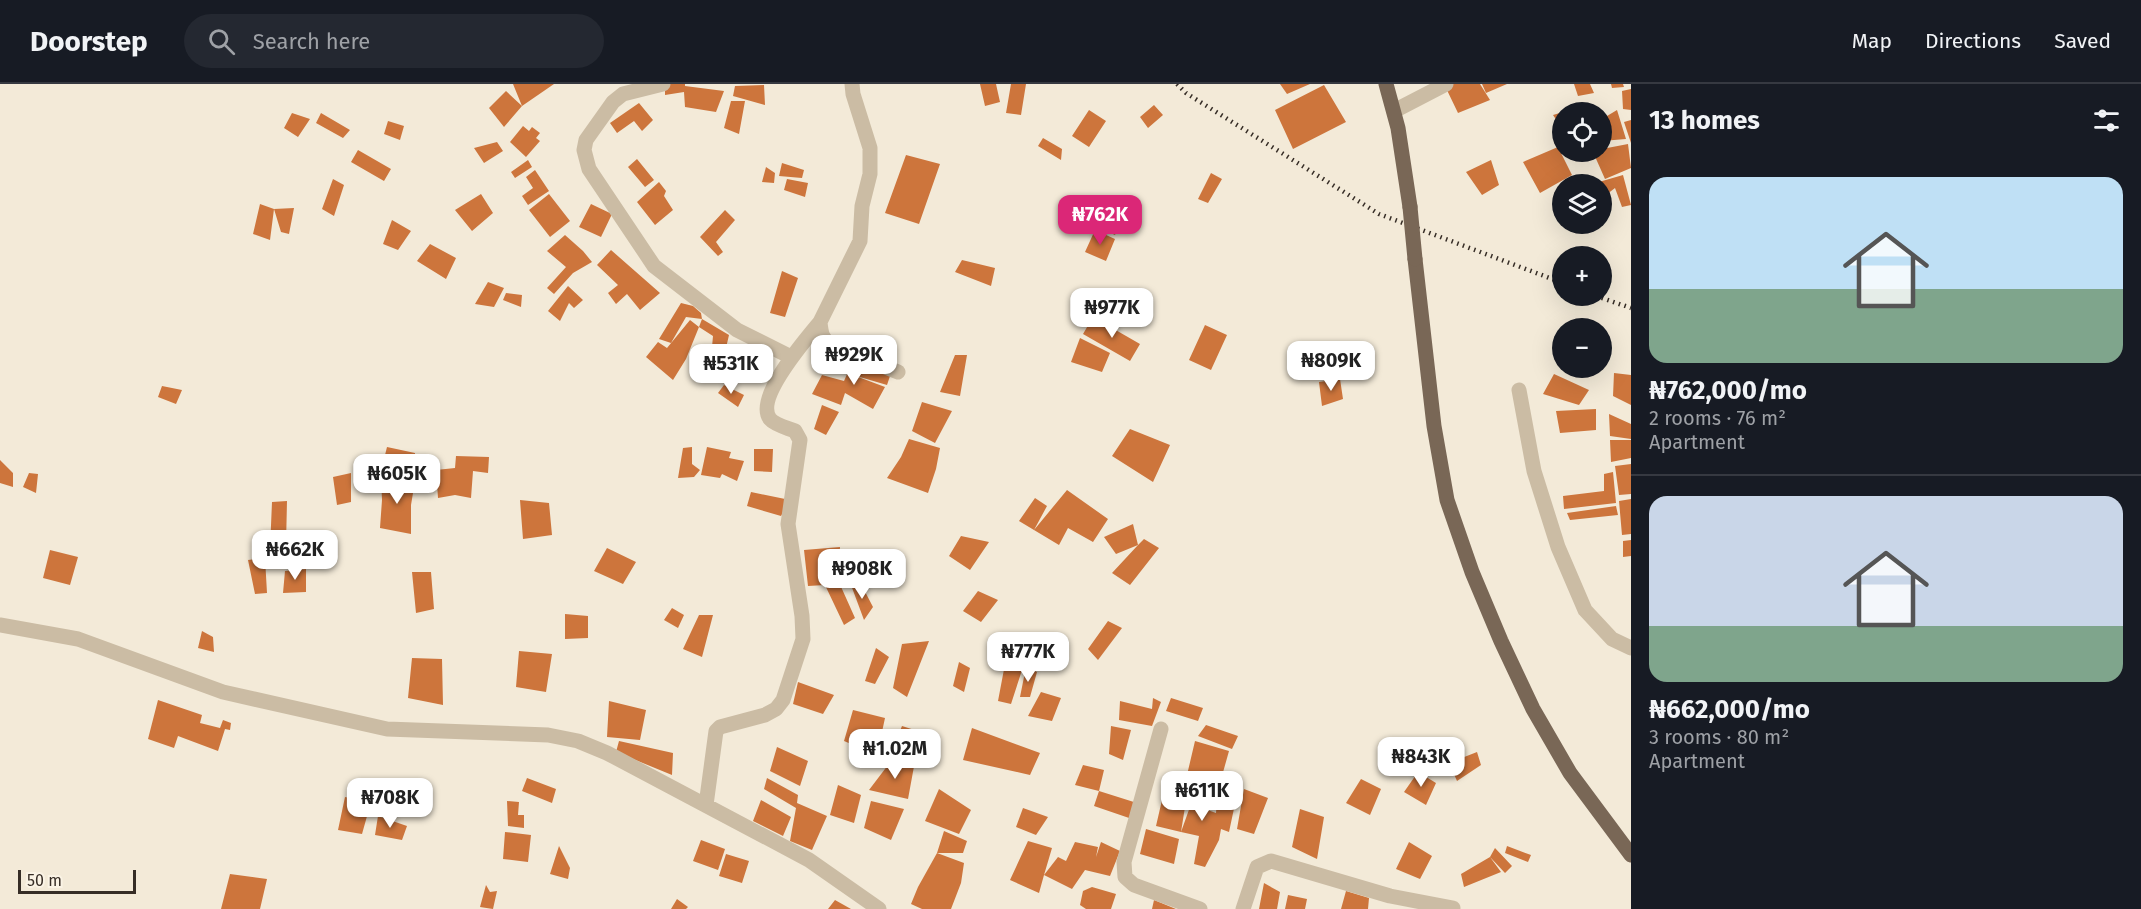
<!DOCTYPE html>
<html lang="en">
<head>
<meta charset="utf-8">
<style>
  :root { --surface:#171b24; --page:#242831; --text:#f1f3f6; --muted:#9ea1a6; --line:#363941; --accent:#db2777 }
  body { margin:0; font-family:"Fira Sans",sans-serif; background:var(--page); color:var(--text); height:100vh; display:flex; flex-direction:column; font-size:22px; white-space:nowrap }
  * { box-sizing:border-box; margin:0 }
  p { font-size:20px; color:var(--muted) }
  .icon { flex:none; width:33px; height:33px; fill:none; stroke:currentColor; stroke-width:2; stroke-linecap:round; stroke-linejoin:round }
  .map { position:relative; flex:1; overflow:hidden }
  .drawer { display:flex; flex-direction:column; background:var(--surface); width:510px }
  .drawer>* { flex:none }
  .tools { position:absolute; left:1552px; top:18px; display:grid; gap:12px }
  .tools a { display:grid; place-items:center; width:60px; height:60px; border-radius:50%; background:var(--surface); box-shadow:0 6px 24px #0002; font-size:30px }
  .scale { position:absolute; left:18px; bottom:15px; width:118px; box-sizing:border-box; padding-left:6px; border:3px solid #362d26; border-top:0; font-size:16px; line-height:21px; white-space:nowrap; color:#362d26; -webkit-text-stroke:4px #faf3e5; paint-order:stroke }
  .price { position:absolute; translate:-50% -51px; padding:0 14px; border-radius:12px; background:#fff; color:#222; font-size:20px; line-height:39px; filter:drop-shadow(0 2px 3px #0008) }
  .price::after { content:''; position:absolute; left:50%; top:36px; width:18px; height:14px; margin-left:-9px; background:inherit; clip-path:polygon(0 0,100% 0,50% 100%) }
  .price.on { background:var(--accent); color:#fff }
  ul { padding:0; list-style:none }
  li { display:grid; align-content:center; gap:12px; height:318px; padding:0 18px }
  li+li { border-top:2px solid var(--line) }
  li span { display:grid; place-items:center; height:186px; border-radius:18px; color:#555 }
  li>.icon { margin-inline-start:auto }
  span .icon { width:108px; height:108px; fill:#fffc; stroke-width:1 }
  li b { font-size:26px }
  h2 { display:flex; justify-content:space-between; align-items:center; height:72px; padding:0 18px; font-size:26px }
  header { display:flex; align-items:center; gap:36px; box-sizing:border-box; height:84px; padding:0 30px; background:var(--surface); border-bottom:2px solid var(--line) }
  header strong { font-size:28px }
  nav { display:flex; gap:33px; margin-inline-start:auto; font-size:21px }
  .search { width:420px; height:54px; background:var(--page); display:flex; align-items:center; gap:15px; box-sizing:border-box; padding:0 21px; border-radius:33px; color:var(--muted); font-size:22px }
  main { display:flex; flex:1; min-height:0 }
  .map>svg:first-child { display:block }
  .building { fill:#cd753c }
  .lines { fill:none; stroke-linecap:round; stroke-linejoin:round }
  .minor { stroke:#cbbca4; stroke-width:15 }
  .major { stroke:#796756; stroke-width:15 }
  .rail { stroke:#362d26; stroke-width:4.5; stroke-dasharray:1.5 4.5; stroke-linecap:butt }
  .major-bridge { stroke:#796756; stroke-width:15 }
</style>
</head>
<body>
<header>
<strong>Doorstep</strong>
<div class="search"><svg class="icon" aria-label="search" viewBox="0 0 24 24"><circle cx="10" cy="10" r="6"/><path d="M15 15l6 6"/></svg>Search here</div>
<nav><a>Map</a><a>Directions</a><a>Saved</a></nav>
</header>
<main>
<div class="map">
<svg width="1631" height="825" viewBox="0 0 1631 825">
  <rect width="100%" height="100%" fill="#f3ead8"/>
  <!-- building -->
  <path class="building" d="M 513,0 L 554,0 L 522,22 L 504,43 L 489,24 L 506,7 L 522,22 Z
    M 665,0 L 685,0 L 685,2 L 724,7 L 716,28 L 685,23 L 684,8 L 665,11 Z
    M 980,0 L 996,0 L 1000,18 L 985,22 Z
    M 1011,0 L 1026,0 L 1021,31 L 1006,29 Z
    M 1280,0 L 1310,0 L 1287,10 Z
    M 1449,0 L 1480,0 L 1490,16 L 1458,29 L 1445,2 Z
    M 1482,0 L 1507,0 L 1486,9 Z
    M 1574,0 L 1590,0 L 1594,9 L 1578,12 Z
    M 1611,0 L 1623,0 L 1624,3 L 1612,4 Z
    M 764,1 L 765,21 L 733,12 L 735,2 Z
    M 1324,1 L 1346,38 L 1293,65 L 1275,26 Z
    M 1631,5 L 1631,26 L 1623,25 L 1622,7 Z
    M 731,17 L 745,17 L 739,50 L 724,44 Z
    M 639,19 L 653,36 L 642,47 L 634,37 L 617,49 L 610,39 Z
    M 1154,21 L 1163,31 L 1148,44 L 1140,33 Z
    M 1587,21 L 1591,28 L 1565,28 Z
    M 1089,26 L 1106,37 L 1089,63 L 1072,52 Z
    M 1617,26 L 1626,55 L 1602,57 L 1602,35 Z
    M 1563,28 L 1563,46 L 1553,31 Z
    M 292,29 L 310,35 L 298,53 L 284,44 Z
    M 321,29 L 350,46 L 343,54 L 316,39 Z
    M 1631,36 L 1631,59 L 1624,38 Z
    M 388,37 L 404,42 L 400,56 L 384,50 Z
    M 523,42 L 529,47 L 532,43 L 540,49 L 536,54 L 540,57 L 526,73 L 510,58 Z
    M 1043,54 L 1062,65 L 1061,76 L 1038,62 Z
    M 497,58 L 503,67 L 484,79 L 474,64 Z
    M 1628,60 L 1631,84 L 1605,95 L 1593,68 L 1602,68 L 1602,65 Z
    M 1558,63 L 1572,91 L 1540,109 L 1523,78 Z
    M 358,66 L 391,85 L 384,97 L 351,78 Z
    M 906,71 L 940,80 L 919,140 L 885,129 Z
    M 637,75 L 654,96 L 645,103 L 628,83 Z
    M 528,76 L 532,83 L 515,94 L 511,88 Z
    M 1491,76 L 1499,101 L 1482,111 L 1466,88 Z
    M 782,79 L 804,86 L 802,94 L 779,92 Z
    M 766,83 L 775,89 L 774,99 L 762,98 Z
    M 535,86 L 549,107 L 528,121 L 522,112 L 533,104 L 526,93 Z
    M 1211,89 L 1222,95 L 1208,119 L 1198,115 Z
    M 1623,91 L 1631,121 L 1622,123 L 1615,104 L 1602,114 L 1602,100 L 1592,100 Z
    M 333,95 L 344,101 L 334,132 L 322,125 Z
    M 787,95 L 808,99 L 805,113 L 784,106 Z
    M 659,98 L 666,107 L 664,112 L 673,126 L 655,141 L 637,118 Z
    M 481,110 L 493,129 L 472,147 L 455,126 Z
    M 549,110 L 570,137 L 550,153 L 529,126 Z
    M 1108,118 L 1126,126 L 1115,151 L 1097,143 Z
    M 260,120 L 274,125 L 270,156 L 253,150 Z
    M 591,120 L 612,130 L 601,153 L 579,143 Z
    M 294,124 L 289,150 L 281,148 L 274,125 Z
    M 725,126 L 735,136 L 716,158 L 723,168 L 718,172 L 700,153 Z
    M 392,136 L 411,147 L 398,166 L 383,160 Z
    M 1095,146 L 1115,155 L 1106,177 L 1085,168 Z
    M 565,151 L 583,167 L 592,178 L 573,189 L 554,210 L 547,204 L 566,183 L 547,167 Z
    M 430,160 L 456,174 L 446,195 L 417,177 Z
    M 611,166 L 660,209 L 640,226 L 627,210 L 616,220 L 608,209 L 618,201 L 597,181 Z
    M 962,176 L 995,184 L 991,202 L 955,188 Z
    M 782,187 L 798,194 L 785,233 L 770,229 Z
    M 488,198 L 504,204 L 494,223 L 475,220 Z
    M 568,202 L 583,216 L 574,224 L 569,219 L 560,237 L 548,227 Z
    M 506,209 L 522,211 L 521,223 L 503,216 Z
    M 1099,214 L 1131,229 L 1125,243 L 1093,228 Z
    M 681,219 L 693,222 L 701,229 L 702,235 L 686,233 L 671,259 L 659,255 Z
    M 1093,233 L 1140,260 L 1130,277 L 1083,250 Z
    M 702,235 L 729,251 L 726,264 L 712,263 L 713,252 L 699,243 Z
    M 690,236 L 699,243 L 686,275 L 673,296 L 646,273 L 658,258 L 667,264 Z
    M 1205,241 L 1227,251 L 1211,286 L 1189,276 Z
    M 1080,254 L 1110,269 L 1102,288 L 1071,278 Z
    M 955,271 L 967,271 L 960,312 L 940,308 Z
    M 858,277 L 890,292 L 887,301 L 853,291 L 885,303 L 873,325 L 845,309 L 841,321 L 812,310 L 822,291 L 844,297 L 848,288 L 853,291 Z
    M 1614,289 L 1631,291 L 1631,321 L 1613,312 Z
    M 1554,290 L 1589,306 L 1579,321 L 1543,310 Z
    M 1340,295 L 1343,315 L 1322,322 L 1319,298 Z
    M 724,301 L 744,311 L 738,323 L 718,309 Z
    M 162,302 L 182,306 L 176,320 L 158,313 Z
    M 922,318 L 952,327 L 935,359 L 912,347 Z
    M 822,321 L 839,328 L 826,351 L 814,345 Z
    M 1596,325 L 1596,346 L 1560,349 L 1556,327 Z
    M 1609,330 L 1631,340 L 1631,355 L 1610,352 Z
    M 1130,345 L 1170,361 L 1153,398 L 1112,372 Z
    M 909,355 L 940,364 L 936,385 L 928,409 L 887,394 L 901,373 Z
    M 1610,356 L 1631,356 L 1631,374 L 1611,378 Z
    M 387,363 L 415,369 L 415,391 L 381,387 Z
    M 692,363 L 692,380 L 700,386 L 694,393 L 678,394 L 683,364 Z
    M 707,363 L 731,368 L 729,374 L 744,377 L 737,397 L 722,390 L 720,394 L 701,391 Z
    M 754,365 L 773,365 L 772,388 L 754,387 Z
    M 456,372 L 489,373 L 488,389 L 473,387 L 471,414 L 455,411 L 438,414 L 436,386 L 455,384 Z
    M 0,376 L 13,389 L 13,403 L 0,399 Z
    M 1631,380 L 1631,410 L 1619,411 L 1615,382 Z
    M 1613,388 L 1616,419 L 1564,425 L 1563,412 L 1604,407 L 1604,390 Z
    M 29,389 L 38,390 L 36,409 L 23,403 Z
    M 351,389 L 351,418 L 337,421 L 333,393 Z
    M 381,393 L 415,397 L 411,421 L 411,450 L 380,444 L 382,416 Z
    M 1067,406 L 1108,435 L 1093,458 L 1068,444 L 1059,461 L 1019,437 L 1035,414 L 1047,422 L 1034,446 Z
    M 751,408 L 790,416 L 781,432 L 747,422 Z
    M 1631,415 L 1631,450 L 1622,451 L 1619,417 Z
    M 520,416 L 549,419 L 552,451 L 523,455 Z
    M 287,417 L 286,461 L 270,465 L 272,418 Z
    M 1616,422 L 1618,431 L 1570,436 L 1567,429 Z
    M 1133,440 L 1138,461 L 1144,455 L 1159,464 L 1130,501 L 1112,489 L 1138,461 L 1116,470 L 1104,453 Z
    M 961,452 L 989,458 L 970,486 L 949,472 Z
    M 1631,456 L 1631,472 L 1623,473 L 1623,457 Z
    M 840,463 L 838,496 L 855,534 L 844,541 L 825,501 L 838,496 L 824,493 L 825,501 L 808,502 L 804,466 Z
    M 607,464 L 636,478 L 623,500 L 594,487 Z
    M 50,466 L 78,473 L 70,501 L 43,494 Z
    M 265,474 L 267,509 L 255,510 L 248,476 Z
    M 306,485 L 306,508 L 283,509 L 285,487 Z
    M 412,488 L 431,488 L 434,525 L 416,529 Z
    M 861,500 L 873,523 L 864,536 L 851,501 Z
    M 978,507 L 998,516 L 981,538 L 963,527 Z
    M 672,524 L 684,531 L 678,544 L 664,536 Z
    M 565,530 L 588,532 L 588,554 L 565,555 Z
    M 699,531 L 713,531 L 702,573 L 683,565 Z
    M 1108,537 L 1122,544 L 1098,576 L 1088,565 Z
    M 202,547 L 213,553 L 214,568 L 198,564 Z
    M 929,557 L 907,613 L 893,604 L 902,560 Z
    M 876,564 L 889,573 L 875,600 L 865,597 Z
    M 519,567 L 552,570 L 546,608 L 516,603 Z
    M 412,574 L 442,575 L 443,621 L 408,614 Z
    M 959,578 L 970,584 L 964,608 L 953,602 Z
    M 1005,580 L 1023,583 L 1011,620 L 998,617 Z
    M 1026,583 L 1037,588 L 1030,613 L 1020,613 Z
    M 798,598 L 834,611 L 823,630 L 793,620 Z
    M 1041,608 L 1061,614 L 1052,637 L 1028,632 Z
    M 1153,614 L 1161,618 L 1152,642 L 1119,636 L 1120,617 L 1152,625 Z
    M 1171,614 L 1203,624 L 1198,637 L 1166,627 Z
    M 158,616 L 202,631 L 200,639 L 220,644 L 223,636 L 231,639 L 230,646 L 225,645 L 218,667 L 178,652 L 174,664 L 148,655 Z
    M 609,617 L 646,626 L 640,656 L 607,653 Z
    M 853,626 L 885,634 L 877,671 L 844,657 Z
    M 1206,641 L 1238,652 L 1232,665 L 1198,652 Z
    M 902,642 L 924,649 L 924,674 L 891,669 Z
    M 1111,642 L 1131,646 L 1123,676 L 1109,670 Z
    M 972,644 L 1040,669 L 1030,691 L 963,676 Z
    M 619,657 L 673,669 L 672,691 L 616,668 Z
    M 1195,657 L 1229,667 L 1220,699 L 1187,691 Z
    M 777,663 L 808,677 L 800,702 L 770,687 Z
    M 1477,668 L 1481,681 L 1457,697 L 1449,679 Z
    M 915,677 L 908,715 L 869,706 L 888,681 Z
    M 1083,681 L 1104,686 L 1099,707 L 1075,701 Z
    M 1418,688 L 1436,699 L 1426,721 L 1404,708 Z
    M 527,694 L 556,705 L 552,719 L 522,707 Z
    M 767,694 L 798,711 L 797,719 L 827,732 L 812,766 L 790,757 L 796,724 L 764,705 Z
    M 1361,695 L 1381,705 L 1370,731 L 1346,719 Z
    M 838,701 L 861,711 L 854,739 L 830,731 Z
    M 1239,701 L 1229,748 L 1221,745 L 1219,756 L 1205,783 L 1194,780 L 1199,752 L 1181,748 L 1156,742 L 1162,716 L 1185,723 L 1181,748 L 1191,720 L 1216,729 L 1218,703 Z
    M 939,705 L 971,726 L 959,750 L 925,737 Z
    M 1244,705 L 1268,714 L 1254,750 L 1237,745 Z
    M 1099,707 L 1137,719 L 1132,735 L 1094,722 Z
    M 345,713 L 371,718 L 362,750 L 338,746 Z
    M 761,716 L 791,733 L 783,752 L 753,737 Z
    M 507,717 L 519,718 L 518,731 L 524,731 L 524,744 L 508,742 Z
    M 871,717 L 904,725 L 891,756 L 864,744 Z
    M 1023,724 L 1048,733 L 1036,751 L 1016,743 Z
    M 1300,725 L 1324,733 L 1317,775 L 1292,763 Z
    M 378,732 L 407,742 L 402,756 L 375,751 Z
    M 1146,745 L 1179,755 L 1174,780 L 1140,770 Z
    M 944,747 L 967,757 L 963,769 L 937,769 Z
    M 505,748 L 531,751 L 528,778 L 503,775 Z
    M 701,756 L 725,765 L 718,786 L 693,777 Z
    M 1028,757 L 1052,764 L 1044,791 L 1058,773 L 1066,777 L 1075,758 L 1098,763 L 1096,773 L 1101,758 L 1120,767 L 1110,792 L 1085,786 L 1072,805 L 1044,791 L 1039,809 L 1010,796 Z
    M 1409,758 L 1432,772 L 1420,795 L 1396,785 Z
    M 559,762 L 570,784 L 568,795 L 550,790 Z
    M 1507,762 L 1531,771 L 1528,778 L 1505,769 Z
    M 1495,764 L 1512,782 L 1505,789 L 1490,773 Z
    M 937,769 L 964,779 L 961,799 L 951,825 L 922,825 L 911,820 L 918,803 Z
    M 726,770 L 749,777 L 742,799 L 719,792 Z
    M 1490,773 L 1501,788 L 1464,803 L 1461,790 Z
    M 230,790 L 267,795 L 260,825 L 221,825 Z
    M 1264,799 L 1280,808 L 1277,825 L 1259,825 Z
    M 486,801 L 490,808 L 497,807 L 493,825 L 480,823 Z
    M 1092,803 L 1116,810 L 1111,825 L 1086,825 L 1080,821 L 1083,807 Z
    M 1346,807 L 1369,814 L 1368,825 L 1341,825 Z
    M 1288,811 L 1307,815 L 1305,825 L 1285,825 Z
    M 677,815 L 688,823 L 686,825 L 671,825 Z
    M 835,816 L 851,825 L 828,825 Z
    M 1154,816 L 1176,825 L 1152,825 Z"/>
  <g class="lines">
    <!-- minor -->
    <path class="minor" d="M 663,0 L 623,10 L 613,18 L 586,56 L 584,66 L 589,85 L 654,182 L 737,246 L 791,273
      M 852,0 L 853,10 L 870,64 L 870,90 L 862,122 L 860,157 L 820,238 C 821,249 822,255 831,261 L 898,288
      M 1394,27 L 1446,0
      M 1519,306 L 1534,387 L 1558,463 L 1585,526 L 1612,555 L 1631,564
      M 0,541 L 78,555 L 223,608 L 387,645 L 548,651 L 578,657 L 607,669 L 809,776 L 879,825
      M 1161,645 L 1124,778 L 1125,793 L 1134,801 L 1200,825
      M 706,721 L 716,647 L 720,643 L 765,631 L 776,625 L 783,616 L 803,555 L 802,532 L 788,440 L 800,356 L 795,347 C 788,344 775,341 770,335 C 754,314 807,254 820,238
      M 1243,825 L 1257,783 L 1271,777 L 1390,812 L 1453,824"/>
    <!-- major -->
    <path class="major" d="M 1386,0 L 1398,44 L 1410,123
      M 1415,175 L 1434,342 L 1447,416 L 1472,488 L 1501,557 L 1533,625 L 1570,689 L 1631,771"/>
    <!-- rail -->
    <path class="rail" d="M 1177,0 L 1186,9 L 1379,130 L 1563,199
      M 1596,212 L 1631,224"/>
    <!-- major-bridge -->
    <path class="major-bridge" d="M 1410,123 L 1415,175"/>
  </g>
</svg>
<div class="tools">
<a><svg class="icon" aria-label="locate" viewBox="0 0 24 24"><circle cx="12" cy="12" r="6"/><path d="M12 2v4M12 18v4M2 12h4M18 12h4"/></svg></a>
<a><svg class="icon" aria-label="layers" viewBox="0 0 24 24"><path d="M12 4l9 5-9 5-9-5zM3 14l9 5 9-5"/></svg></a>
<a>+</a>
<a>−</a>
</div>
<div class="scale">50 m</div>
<b class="price on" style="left:1100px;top:162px">₦762K</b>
<b class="price" style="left:1112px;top:255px">₦977K</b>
<b class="price" style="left:854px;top:302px">₦929K</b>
<b class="price" style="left:1331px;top:308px">₦809K</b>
<b class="price" style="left:731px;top:311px">₦531K</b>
<b class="price" style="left:397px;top:421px">₦605K</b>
<b class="price" style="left:295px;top:497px">₦662K</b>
<b class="price" style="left:862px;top:516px">₦908K</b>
<b class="price" style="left:1028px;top:599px">₦777K</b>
<b class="price" style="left:895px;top:696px">₦1.02M</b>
<b class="price" style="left:1421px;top:704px">₦843K</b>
<b class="price" style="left:1202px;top:738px">₦611K</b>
<b class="price" style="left:390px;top:745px">₦708K</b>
</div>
<section class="drawer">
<h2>13 homes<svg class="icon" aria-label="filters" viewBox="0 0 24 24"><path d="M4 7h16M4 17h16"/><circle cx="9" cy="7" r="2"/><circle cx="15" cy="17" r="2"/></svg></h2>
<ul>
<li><span style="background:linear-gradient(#bfe0f5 60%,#7fa58c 0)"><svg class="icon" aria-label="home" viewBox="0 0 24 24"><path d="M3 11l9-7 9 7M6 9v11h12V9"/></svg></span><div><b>₦762,000/mo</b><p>2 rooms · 76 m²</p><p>Apartment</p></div></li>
<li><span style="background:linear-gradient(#c9d6e8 70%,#7fa58c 0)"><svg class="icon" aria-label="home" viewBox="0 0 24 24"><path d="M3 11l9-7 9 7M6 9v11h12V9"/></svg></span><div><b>₦662,000/mo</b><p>3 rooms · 80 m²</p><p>Apartment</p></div></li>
</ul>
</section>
</main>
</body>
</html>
